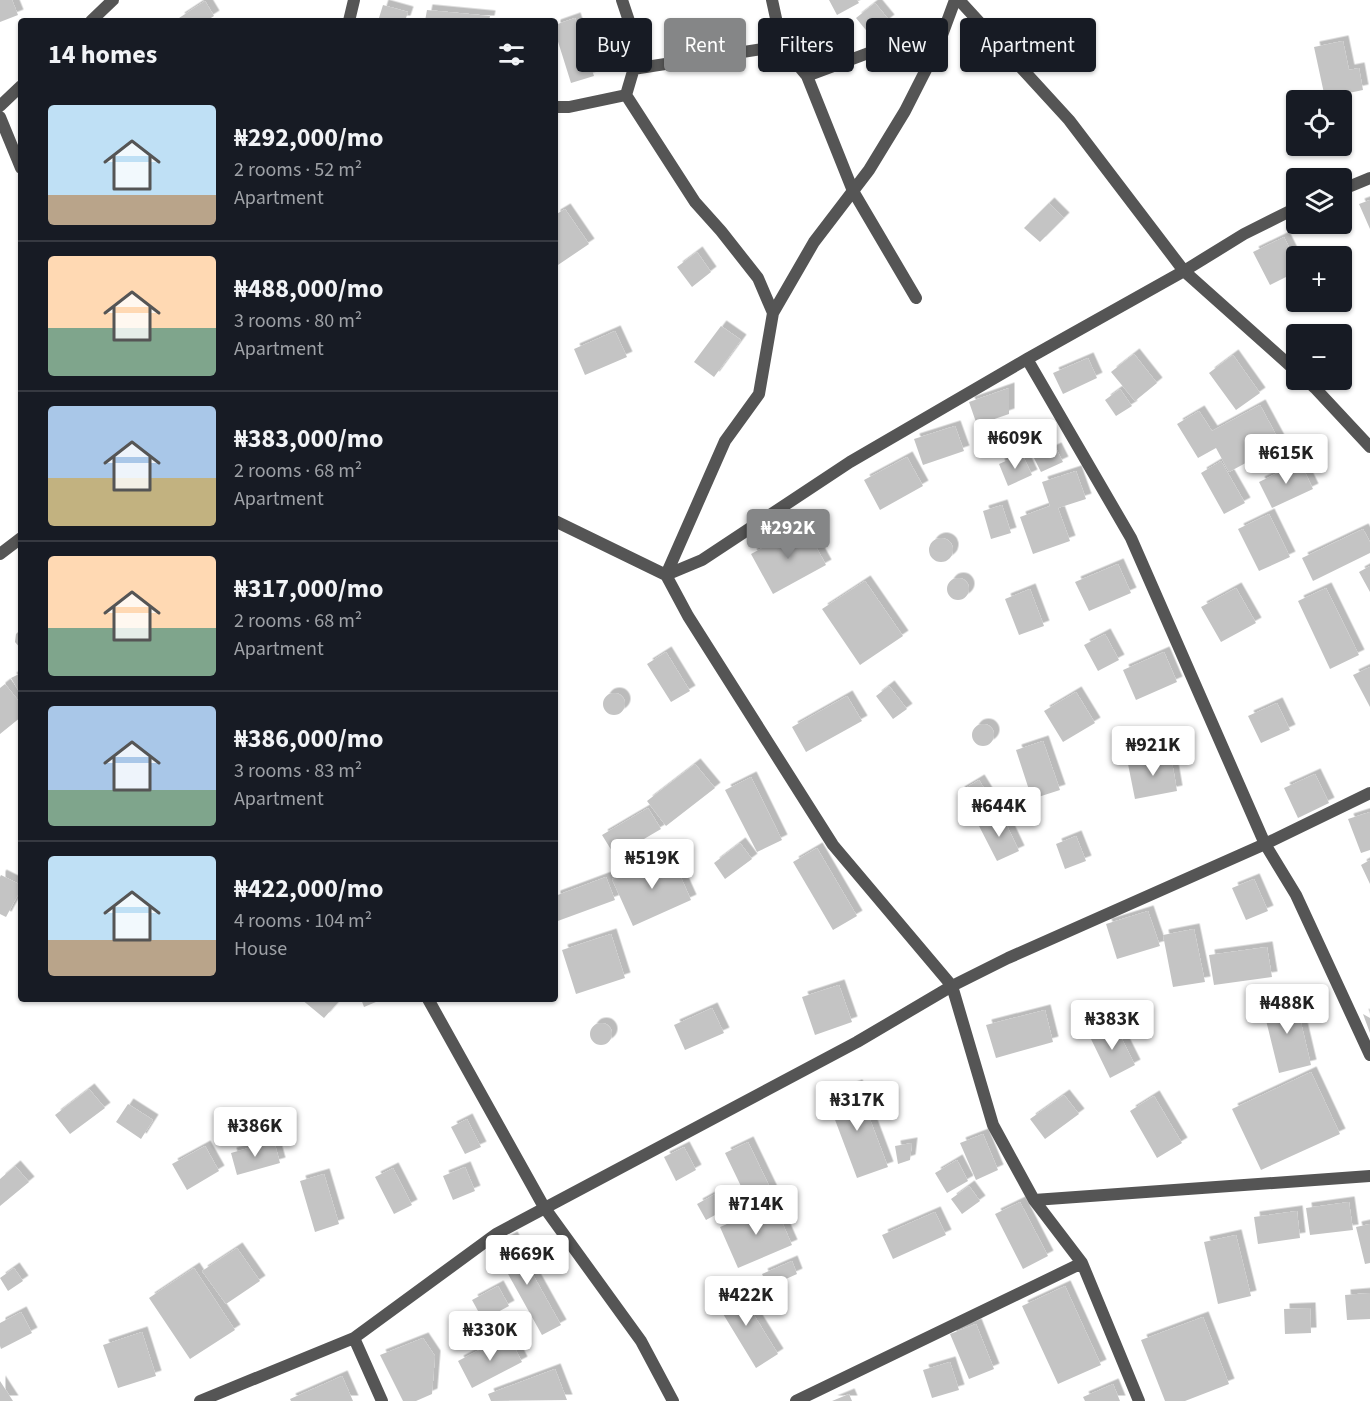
<!DOCTYPE html>
<html lang="en">
<head>
<meta charset="utf-8">
<style>
  :root { --surface:#171b24; --page:#242831; --text:#f1f3f6; --muted:#9ea1a6; --line:#363941; --accent:#858687 }
  body { margin:0; font-family:"Source Sans 3",sans-serif; background:var(--page); color:var(--text); height:100vh; display:flex; flex-direction:column; font-size:22px; white-space:nowrap }
  * { box-sizing:border-box; margin:0 }
  p { font-size:20px; color:var(--muted) }
  .icon { flex:none; width:33px; height:33px; fill:none; stroke:currentColor; stroke-width:2; stroke-linecap:round; stroke-linejoin:round }
  .map { position:relative; flex:1; overflow:hidden }
  .details { position:absolute; left:18px; top:18px; width:540px; height:984px; display:flex; flex-direction:column; background:var(--surface); border-radius:6px; box-shadow:0 2px 4px #0004 }
  .details>* { flex:none }
  .hud { position:absolute; left:576px; top:18px; width:570px; height:54px; display:flex; gap:12px }
  .controls { position:absolute; left:1286px; top:90px; display:grid; gap:12px }
  .controls a { display:grid; place-items:center; width:66px; height:66px; border-radius:6px; background:var(--surface); box-shadow:0 2px 4px #0004; font-size:30px }
  .price { position:absolute; translate:-50% -51px; padding:0 14px; border-radius:6px; background:#fff; color:#222; font-size:20px; line-height:39px; filter:drop-shadow(0 2px 3px #0008) }
  .price::after { content:''; position:absolute; left:50%; top:36px; width:18px; height:14px; margin-left:-9px; background:inherit; clip-path:polygon(0 0,100% 0,50% 100%) }
  .price.active { background:var(--accent); color:#fff }
  ul { padding:0; list-style:none }
  li { display:flex; align-items:center; gap:18px; height:150px; padding:0 30px }
  li+li { border-top:2px solid var(--line) }
  li span { display:grid; place-items:center; flex:none; width:168px; height:120px; border-radius:6px; color:#555 }
  li>.icon { margin-inline-start:auto }
  span .icon { width:72px; height:72px; fill:#fffc; stroke-width:1 }
  li b { font-size:26px }
  h2 { display:flex; justify-content:space-between; align-items:center; height:72px; padding:0 30px; font-size:26px }
  .tag { padding:0 21px; border-radius:6px; background:var(--surface); box-shadow:0 2px 4px #0004; font-size:21px; line-height:54px }
  .tag.active { background:var(--accent); color:#fff }
  .map>svg:first-child { display:block }
  .building { fill:#c4c4c4; filter:url(#shadow) }
  .lines { fill:none; stroke-linecap:round; stroke-linejoin:round }
  .street { stroke:#555; stroke-width:12 }
</style>
</head>
<body>
<div class="map">
<svg width="1370" height="1401" viewBox="0 0 1370 1401">
  <defs>
    <filter id="shadow"><feDropShadow dx="5.5" dy="-5.5" stdDeviation="0" flood-color="#0004"/></filter>
  </defs>
  <rect width="100%" height="100%" fill="#fff"/>
  <!-- building -->
  <path class="building" d="M 0,0 L 12,0 L 18,15 L 0,22 Z
    M 829,0 L 857,0 L 859,3 L 837,15 Z
    M 205,1 L 214,16 L 206,21 L 181,21 L 179,18 Z
    M 875,3 L 889,20 L 870,35 L 856,18 Z
    M 383,5 L 408,12 L 405,21 L 378,21 Z
    M 427,10 L 490,16 L 489,21 L 425,21 Z
    M 575,18 L 594,76 L 571,83 L 555,32 L 555,25 Z
    M 1343,41 L 1349,70 L 1359,68 L 1363,90 L 1325,98 L 1314,47 Z
    M 1370,200 L 1370,229 L 1359,204 Z
    M 1049,203 L 1064,218 L 1040,242 L 1024,228 Z
    M 565,209 L 589,244 L 555,267 L 555,215 Z
    M 1284,237 L 1296,261 L 1296,272 L 1270,285 L 1253,252 Z
    M 697,252 L 711,272 L 692,287 L 677,267 Z
    M 721,326 L 741,340 L 714,377 L 694,362 Z
    M 615,331 L 627,357 L 585,375 L 574,349 Z
    M 1134,354 L 1157,383 L 1135,401 L 1111,372 Z
    M 1233,355 L 1260,393 L 1236,410 L 1209,373 Z
    M 1088,358 L 1097,378 L 1063,394 L 1053,373 Z
    M 1009,388 L 1009,414 L 977,425 L 969,402 Z
    M 1120,389 L 1132,406 L 1116,416 L 1105,400 Z
    M 1260,405 L 1281,444 L 1229,472 L 1216,448 L 1198,458 L 1177,424 L 1199,411 L 1212,431 Z
    M 955,426 L 964,451 L 923,465 L 914,439 Z
    M 1056,448 L 1063,462 L 1041,472 L 1034,458 Z
    M 1022,454 L 1032,475 L 1008,486 L 999,464 Z
    M 907,457 L 923,486 L 880,510 L 864,480 Z
    M 1221,461 L 1245,503 L 1224,514 L 1201,473 Z
    M 1300,462 L 1313,489 L 1272,508 L 1259,482 Z
    M 1076,471 L 1086,499 L 1058,508 L 1070,541 L 1033,554 L 1020,517 L 1050,506 L 1042,482 Z
    M 1002,505 L 1011,533 L 991,539 L 983,511 Z
    M 1269,514 L 1290,557 L 1259,571 L 1238,529 Z
    M 804,525 L 826,565 L 773,594 L 751,554 Z
    M 1363,529 L 1370,542 L 1370,553 L 1313,581 L 1302,558 Z
    M929 550a12 12 0 1 1 24 0a12 12 0 1 1-24 0Z
    M 1118,564 L 1131,593 L 1089,611 L 1075,582 Z
    M 1370,566 L 1370,592 L 1359,572 Z
    M947 589a11 11 0 1 1 22 0a11 11 0 1 1-22 0Z
    M 865,581 L 903,636 L 860,665 L 822,609 Z
    M 1236,588 L 1256,623 L 1221,642 L 1201,607 Z
    M 1326,588 L 1359,655 L 1330,669 L 1298,601 Z
    M 1030,589 L 1044,626 L 1019,635 L 1005,599 Z
    M 21,629 L 21,649 L 15,642 L 16,634 Z
    M 1105,634 L 1119,660 L 1098,671 L 1084,645 Z
    M 666,652 L 690,691 L 671,702 L 647,664 Z
    M 1164,652 L 1177,682 L 1136,700 L 1123,670 Z
    M 1370,667 L 1370,707 L 1353,675 Z
    M 21,673 L 21,695 L 11,678 Z
    M 5,684 L 21,704 L 21,717 L 0,734 L 0,688 Z
    M 889,686 L 907,709 L 893,719 L 876,696 Z
    M 1076,692 L 1095,723 L 1063,742 L 1044,711 Z
    M603 704a11 11 0 1 1 22 0a11 11 0 1 1-22 0Z
    M 847,696 L 862,721 L 806,752 L 792,727 Z
    M 1277,703 L 1290,730 L 1261,743 L 1248,716 Z
    M972 735a11 11 0 1 1 22 0a11 11 0 1 1-22 0Z
    M 1043,741 L 1060,790 L 1032,799 L 1016,750 Z
    M 1171,756 L 1177,791 L 1135,799 L 1128,764 Z
    M 695,764 L 715,788 L 666,826 L 647,801 Z
    M 1315,774 L 1329,803 L 1298,818 L 1284,788 Z
    M 751,777 L 782,840 L 757,852 L 725,790 Z
    M 979,780 L 995,806 L 974,819 L 959,792 Z
    M 648,808 L 661,829 L 615,856 L 602,835 Z
    M 1370,812 L 1370,850 L 1361,853 L 1348,819 Z
    M 1002,815 L 1019,851 L 997,861 L 979,826 Z
    M 1076,836 L 1086,861 L 1065,869 L 1056,844 Z
    M 740,843 L 752,859 L 725,879 L 714,863 Z
    M 817,848 L 857,916 L 833,930 L 793,862 Z
    M 670,853 L 691,900 L 633,926 L 612,879 Z
    M 1370,860 L 1370,884 L 1361,865 Z
    M 1,875 L 21,885 L 21,889 L 6,917 L 0,914 L 0,877 Z
    M 606,877 L 615,900 L 555,922 L 555,896 Z
    M 1254,879 L 1268,911 L 1246,920 L 1232,888 Z
    M 1148,911 L 1160,946 L 1117,959 L 1106,924 Z
    M 1194,929 L 1205,982 L 1173,987 L 1163,935 Z
    M 611,934 L 625,978 L 576,994 L 562,950 Z
    M 1267,947 L 1272,977 L 1214,985 L 1209,955 Z
    M 839,985 L 852,1022 L 815,1035 L 802,997 Z
    M 1295,997 L 1311,1065 L 1279,1073 L 1262,1004 Z
    M 301,999 L 336,999 L 339,1001 L 324,1018 Z
    M 361,999 L 383,999 L 364,1007 Z
    M 712,1008 L 724,1033 L 685,1050 L 674,1025 Z
    M 1045,1010 L 1053,1042 L 996,1058 L 986,1025 Z
    M 1363,1014 L 1370,1018 L 1370,1033 Z
    M590 1034a11 11 0 1 1 22 0a11 11 0 1 1-22 0Z
    M 1115,1025 L 1135,1065 L 1110,1078 L 1090,1037 Z
    M 1311,1072 L 1340,1134 L 1261,1170 L 1232,1109 Z
    M 857,1085 L 888,1167 L 857,1178 L 826,1096 Z
    M 89,1089 L 105,1108 L 70,1134 L 55,1115 Z
    M 1064,1095 L 1079,1114 L 1045,1139 L 1030,1119 Z
    M 1154,1096 L 1182,1143 L 1157,1158 L 1130,1111 Z
    M 128,1104 L 153,1120 L 141,1139 L 116,1122 Z
    M 467,1119 L 481,1147 L 465,1154 L 451,1127 Z
    M 983,1134 L 998,1170 L 976,1180 L 960,1143 Z
    M 274,1141 L 280,1163 L 237,1175 L 231,1153 Z
    M 748,1142 L 774,1196 L 751,1207 L 725,1153 Z
    M 912,1143 L 910,1160 L 898,1164 L 895,1146 Z
    M 205,1146 L 219,1171 L 187,1190 L 172,1164 Z
    M 684,1147 L 696,1170 L 676,1181 L 664,1157 Z
    M 957,1160 L 968,1181 L 947,1193 L 935,1173 Z
    M 15,1166 L 29,1182 L 0,1206 L 0,1179 Z
    M 465,1167 L 475,1191 L 453,1200 L 443,1176 Z
    M 393,1168 L 412,1205 L 394,1214 L 375,1177 Z
    M 324,1174 L 339,1224 L 315,1232 L 300,1181 Z
    M 969,1186 L 980,1201 L 962,1214 L 951,1199 Z
    M 719,1192 L 728,1208 L 706,1220 L 697,1204 Z
    M 1020,1202 L 1048,1256 L 1023,1269 L 995,1214 Z
    M 1349,1202 L 1353,1230 L 1310,1235 L 1306,1208 Z
    M 774,1204 L 792,1245 L 738,1268 L 720,1227 Z
    M 1297,1211 L 1300,1238 L 1258,1244 L 1254,1217 Z
    M 935,1212 L 946,1235 L 893,1259 L 882,1235 Z
    M 1370,1224 L 1370,1263 L 1365,1264 L 1356,1227 Z
    M 1236,1235 L 1251,1296 L 1218,1304 L 1204,1242 Z
    M 512,1237 L 561,1325 L 542,1335 L 493,1247 Z
    M 237,1248 L 260,1281 L 226,1304 L 202,1271 Z
    M 792,1261 L 797,1274 L 768,1287 L 762,1274 Z
    M 14,1268 L 23,1281 L 8,1291 L 0,1278 Z
    M 194,1268 L 235,1330 L 190,1359 L 149,1298 Z
    M 498,1286 L 509,1306 L 483,1320 L 472,1300 Z
    M 736,1286 L 778,1354 L 756,1368 L 714,1299 Z
    M 1065,1286 L 1101,1365 L 1058,1384 L 1022,1306 Z
    M 1370,1293 L 1370,1319 L 1347,1320 L 1345,1295 Z
    M 1310,1308 L 1311,1333 L 1285,1334 L 1284,1309 Z
    M 21,1312 L 32,1333 L 1,1349 L 0,1346 L 0,1323 Z
    M 1203,1317 L 1229,1384 L 1185,1401 L 1165,1401 L 1141,1340 Z
    M 976,1324 L 994,1369 L 969,1379 L 950,1334 Z
    M 142,1332 L 156,1376 L 118,1388 L 103,1345 Z
    M 508,1335 L 522,1362 L 472,1388 L 458,1361 Z
    M 423,1338 L 435,1356 L 432,1394 L 416,1401 L 403,1401 L 380,1355 Z
    M 950,1362 L 959,1390 L 932,1398 L 923,1370 Z
    M 555,1369 L 567,1400 L 491,1401 L 488,1394 Z
    M 342,1376 L 353,1401 L 291,1401 L 290,1399 Z
    M 0,1381 L 13,1401 L 0,1401 Z
    M 1113,1384 L 1120,1401 L 1085,1401 L 1083,1397 Z
    M 849,1394 L 852,1401 L 832,1401 Z"/>
  <g class="lines">
    <!-- street -->
    <path class="street" d="M 622,0 L 639,51 L 626,95 L 695,202 L 721,231 L 758,278 L 773,313 L 759,394 L 725,441 L 666,575
      M 959,0 L 1069,120 L 1184,271 L 1296,371
      M 91,21 L 113,0
      M 349,21 L 354,0
      M 782,46 L 807,76 L 946,24
      M 633,69 L 782,46 L 772,0
      M 807,76 L 853,191 L 916,298
      M 0,106 L 21,86
      M 555,107 L 569,107 L 626,95
      M 0,117 L 21,168
      M 1341,190 L 1370,178
      M 773,313 L 814,242 L 869,170 L 905,111 L 938,46 L 955,0
      M 1027,359 L 1131,538 L 1265,844 L 1296,895 L 1370,1055
      M 1306,380 L 1315,388 L 1370,447
      M 555,521 L 666,575 L 688,616 L 833,845 L 952,986 L 993,1125 L 1034,1200 L 1082,1263 L 1139,1401
      M 0,554 L 21,538
      M 666,575 L 702,560 L 850,462 L 1027,359 L 1184,271 L 1244,234 L 1296,208
      M 428,999 L 544,1207 L 641,1341 L 673,1401
      M 1034,1200 L 1370,1176
      M 354,1338 L 382,1401
      M 200,1401 L 354,1338 L 496,1234 L 857,1042 L 952,986 L 1008,958 L 1265,844 L 1370,793
      M 796,1401 L 1082,1263"/>
  </g>
</svg>
<div class="controls">
<a><svg class="icon" aria-label="locate" viewBox="0 0 24 24"><circle cx="12" cy="12" r="6"/><path d="M12 2v4M12 18v4M2 12h4M18 12h4"/></svg></a>
<a><svg class="icon" aria-label="layers" viewBox="0 0 24 24"><path d="M12 4l9 5-9 5-9-5zM3 14l9 5 9-5"/></svg></a>
<a>+</a>
<a>−</a>
</div>
<b class="price" style="left:1015px;top:470px">₦609K</b>
<b class="price" style="left:1286px;top:485px">₦615K</b>
<b class="price active" style="left:788px;top:560px">₦292K</b>
<b class="price" style="left:1153px;top:777px">₦921K</b>
<b class="price" style="left:999px;top:838px">₦644K</b>
<b class="price" style="left:652px;top:890px">₦519K</b>
<b class="price" style="left:1287px;top:1035px">₦488K</b>
<b class="price" style="left:1112px;top:1051px">₦383K</b>
<b class="price" style="left:857px;top:1132px">₦317K</b>
<b class="price" style="left:255px;top:1158px">₦386K</b>
<b class="price" style="left:756px;top:1236px">₦714K</b>
<b class="price" style="left:527px;top:1286px">₦669K</b>
<b class="price" style="left:746px;top:1327px">₦422K</b>
<b class="price" style="left:490px;top:1362px">₦330K</b>
<div class="hud">
<a class="tag">Buy</a>
<a class="tag active">Rent</a>
<a class="tag">Filters</a>
<a class="tag">New</a>
<a class="tag">Apartment</a>
</div>
<section class="details">
<h2>14 homes<svg class="icon" aria-label="filters" viewBox="0 0 24 24"><path d="M4 7h16M4 17h16"/><circle cx="9" cy="7" r="2"/><circle cx="15" cy="17" r="2"/></svg></h2>
<ul>
<li><span style="background:linear-gradient(#bfe0f5 75%,#b9a48a 0)"><svg class="icon" aria-label="home" viewBox="0 0 24 24"><path d="M3 11l9-7 9 7M6 9v11h12V9"/></svg></span><div><b>₦292,000/mo</b><p>2 rooms · 52 m²</p><p>Apartment</p></div></li>
<li><span style="background:linear-gradient(#ffd9b3 60%,#7fa58c 0)"><svg class="icon" aria-label="home" viewBox="0 0 24 24"><path d="M3 11l9-7 9 7M6 9v11h12V9"/></svg></span><div><b>₦488,000/mo</b><p>3 rooms · 80 m²</p><p>Apartment</p></div></li>
<li><span style="background:linear-gradient(#a9c7e8 60%,#c2b280 0)"><svg class="icon" aria-label="home" viewBox="0 0 24 24"><path d="M3 11l9-7 9 7M6 9v11h12V9"/></svg></span><div><b>₦383,000/mo</b><p>2 rooms · 68 m²</p><p>Apartment</p></div></li>
<li><span style="background:linear-gradient(#ffd9b3 60%,#7fa58c 0)"><svg class="icon" aria-label="home" viewBox="0 0 24 24"><path d="M3 11l9-7 9 7M6 9v11h12V9"/></svg></span><div><b>₦317,000/mo</b><p>2 rooms · 68 m²</p><p>Apartment</p></div></li>
<li><span style="background:linear-gradient(#a9c7e8 70%,#7fa58c 0)"><svg class="icon" aria-label="home" viewBox="0 0 24 24"><path d="M3 11l9-7 9 7M6 9v11h12V9"/></svg></span><div><b>₦386,000/mo</b><p>3 rooms · 83 m²</p><p>Apartment</p></div></li>
<li><span style="background:linear-gradient(#bfe0f5 70%,#b9a48a 0)"><svg class="icon" aria-label="home" viewBox="0 0 24 24"><path d="M3 11l9-7 9 7M6 9v11h12V9"/></svg></span><div><b>₦422,000/mo</b><p>4 rooms · 104 m²</p><p>House</p></div></li>
</ul>
</section>
</div>
</body>
</html>
